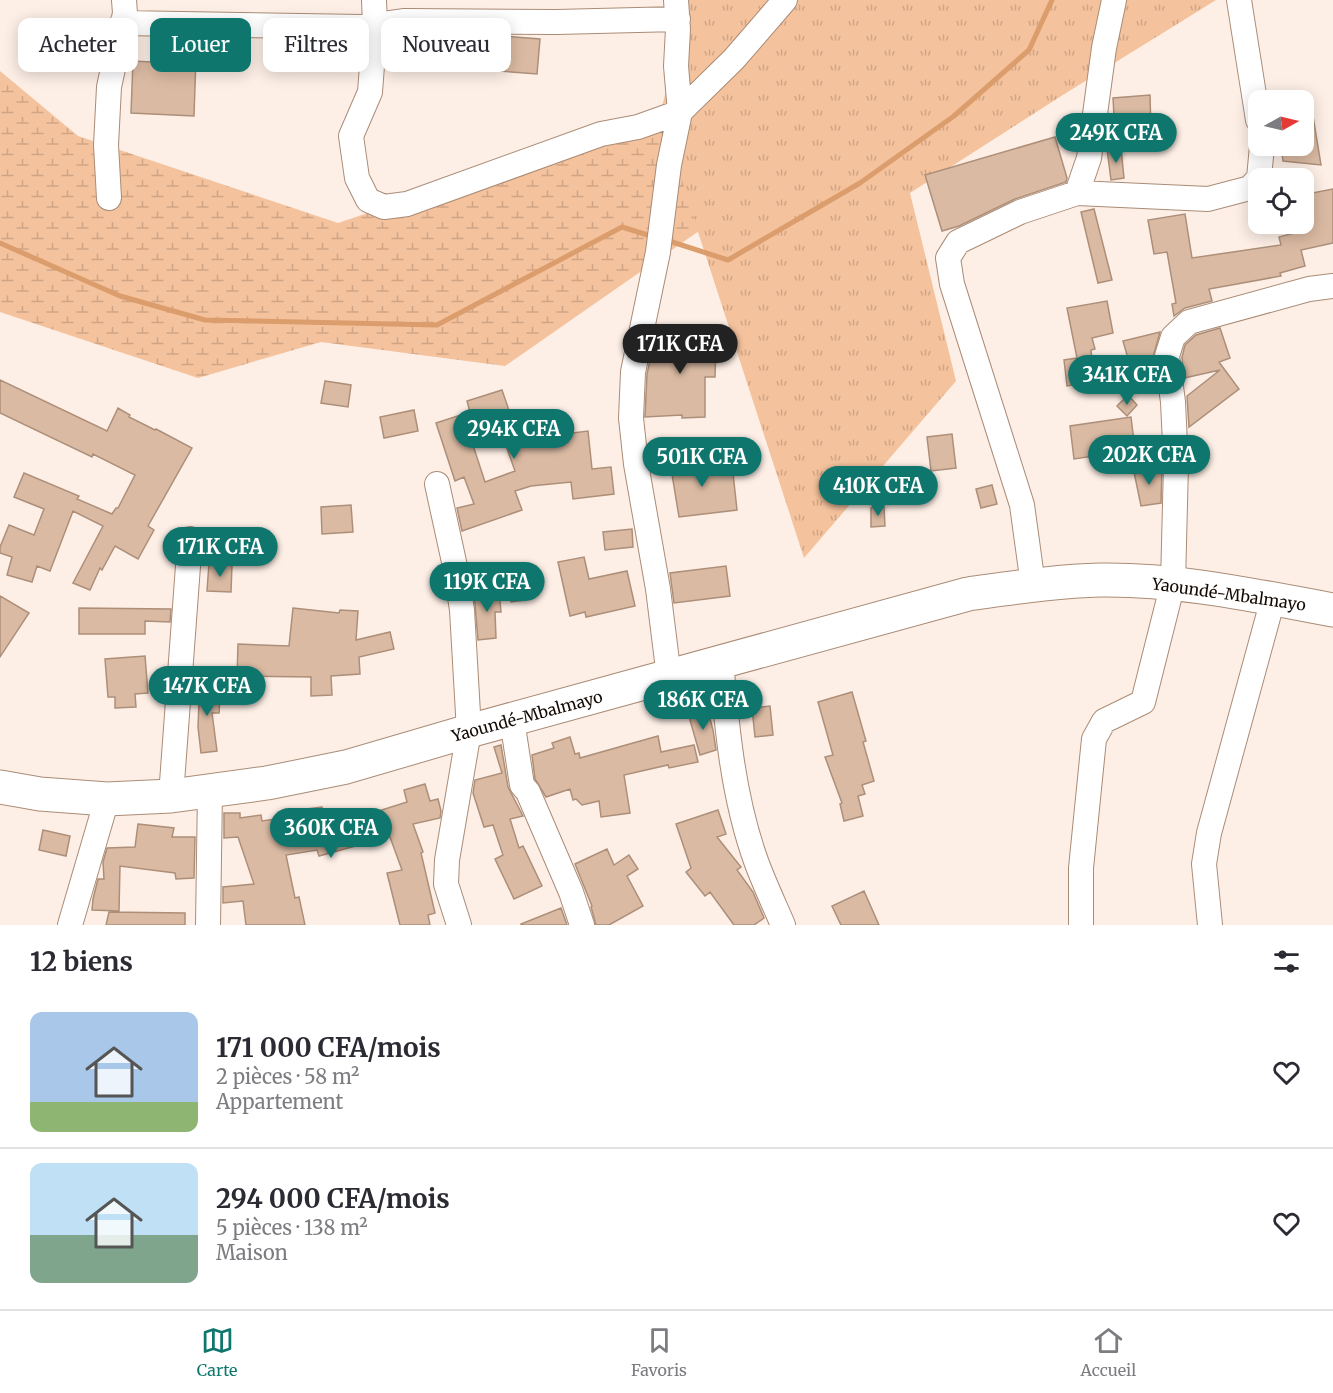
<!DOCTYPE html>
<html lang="fr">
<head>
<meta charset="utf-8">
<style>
  :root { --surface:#fff; --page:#f7f7f7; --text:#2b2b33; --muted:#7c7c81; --line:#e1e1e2; --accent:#0f766e }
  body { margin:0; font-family:Merriweather,serif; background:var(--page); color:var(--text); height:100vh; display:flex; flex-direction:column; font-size:22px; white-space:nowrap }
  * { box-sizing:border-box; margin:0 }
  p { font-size:20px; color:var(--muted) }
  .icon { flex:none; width:33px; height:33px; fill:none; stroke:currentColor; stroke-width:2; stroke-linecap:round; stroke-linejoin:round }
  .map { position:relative; height:925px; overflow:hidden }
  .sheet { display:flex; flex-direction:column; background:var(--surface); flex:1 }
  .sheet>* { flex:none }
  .top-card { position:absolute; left:18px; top:18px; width:600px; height:54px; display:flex; gap:12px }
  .needle { width:39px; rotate:82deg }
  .buttons { position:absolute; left:1248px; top:90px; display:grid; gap:12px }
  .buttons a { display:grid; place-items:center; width:66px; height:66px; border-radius:12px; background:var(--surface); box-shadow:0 3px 15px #0003; font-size:30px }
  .price { position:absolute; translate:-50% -51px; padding:0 14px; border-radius:21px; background:var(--accent); color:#fff; font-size:20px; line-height:39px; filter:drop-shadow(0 2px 3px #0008) }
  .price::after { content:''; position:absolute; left:50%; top:36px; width:18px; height:14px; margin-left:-9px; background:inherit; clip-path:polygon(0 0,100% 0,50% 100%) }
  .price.on { background:#222; color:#fff }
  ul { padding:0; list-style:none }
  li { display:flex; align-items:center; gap:18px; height:150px; padding:0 30px }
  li+li { border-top:2px solid var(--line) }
  li span { display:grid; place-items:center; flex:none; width:168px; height:120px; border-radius:12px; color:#555 }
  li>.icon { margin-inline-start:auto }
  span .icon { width:72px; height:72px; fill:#fffc; stroke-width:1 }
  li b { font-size:26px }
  h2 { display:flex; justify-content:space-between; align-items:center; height:72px; padding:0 30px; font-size:26px }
  .pill { padding:0 21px; border-radius:12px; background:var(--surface); box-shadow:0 3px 15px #0003; font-size:21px; line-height:54px }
  .pill.on { background:var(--accent); color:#fff }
  .dock { display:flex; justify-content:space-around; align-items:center; height:84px; border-top:2px solid var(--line); background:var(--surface); font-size:16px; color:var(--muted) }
  .dock a { display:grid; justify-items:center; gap:3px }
  .dock .on { color:var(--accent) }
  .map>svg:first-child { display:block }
  .grass { fill:url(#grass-tufts) }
  .wetland { fill:url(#wetland-marsh) }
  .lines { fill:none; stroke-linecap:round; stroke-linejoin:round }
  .stream { stroke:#db9d6c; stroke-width:5 }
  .building { fill:#dabaa3; stroke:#ad8f79; stroke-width:1.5; fill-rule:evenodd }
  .minor-casing { stroke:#aa8c76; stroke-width:26 }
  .highway-casing { stroke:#aa8c76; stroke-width:35 }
  .minor { stroke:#fff; stroke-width:24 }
  .highway { stroke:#fff; stroke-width:33 }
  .labels { text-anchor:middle; stroke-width:6; stroke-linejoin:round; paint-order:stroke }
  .street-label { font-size:16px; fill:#130903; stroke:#fff }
</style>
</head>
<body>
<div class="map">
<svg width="1333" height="925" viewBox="0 0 1333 925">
  <defs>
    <pattern id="grass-tufts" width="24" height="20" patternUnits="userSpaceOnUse" patternTransform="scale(1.5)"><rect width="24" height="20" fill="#f4c29d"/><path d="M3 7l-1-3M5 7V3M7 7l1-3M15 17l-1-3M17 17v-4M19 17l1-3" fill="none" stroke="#d0a586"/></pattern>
    <pattern id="wetland-marsh" width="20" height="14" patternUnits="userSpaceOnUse" patternTransform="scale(1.5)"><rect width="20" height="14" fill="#f4c29d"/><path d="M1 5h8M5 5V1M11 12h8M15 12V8" fill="none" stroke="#d0a586"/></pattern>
  </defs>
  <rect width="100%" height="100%" fill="#fdefe6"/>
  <!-- grass -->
  <path class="grass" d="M 688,0 L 1216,0 L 1066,93 L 910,193 L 956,381 L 804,558 L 660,115 Z"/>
  <!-- wetland -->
  <path class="wetland" d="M 0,71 L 78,136 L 338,223 L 660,115 L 699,231 L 505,366 L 321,342 L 198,378 L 0,312 Z"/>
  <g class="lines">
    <!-- stream -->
    <path class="stream" d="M 666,240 L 728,260 L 860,183 L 954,116 L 1029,50 L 1052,0
      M 0,243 L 120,296 L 205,320 L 437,325 L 622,227 L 654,237"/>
  </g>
  <!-- building -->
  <path class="building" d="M 502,36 L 540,39 L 537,74 L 499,71 Z
    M 172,56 L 196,57 L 194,116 L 131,113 L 133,61 L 172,63 Z
    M 1150,95 L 1151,131 L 1115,134 L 1113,98 Z
    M 1311,104 L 1321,165 L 1283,161 L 1281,146 L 1304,146 L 1304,105 Z
    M 1055,137 L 1067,178 L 1066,182 L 1015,199 L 959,226 L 942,231 L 925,175 Z
    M 1121,148 L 1124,178 L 1111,180 L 1107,149 Z
    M 1333,189 L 1333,243 L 1301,250 L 1305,266 L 1280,273 L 1281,276 L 1209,289 L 1212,301 L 1185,308 L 1174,316 L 1172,304 L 1176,303 L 1167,252 L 1154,254 L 1148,220 L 1185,214 L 1192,258 L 1281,245 L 1279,237 L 1302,231 L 1300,224 L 1304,224 L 1304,214 L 1310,212 L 1307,194 Z
    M 1094,209 L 1112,280 L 1098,283 L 1081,212 Z
    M 1107,301 L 1113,333 L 1092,338 L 1095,349 L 1091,350 L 1094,377 L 1090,377 L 1091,382 L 1067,386 L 1064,360 L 1077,358 L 1067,308 Z
    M 671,327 L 702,328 L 701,343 L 716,344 L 715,377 L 705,377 L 705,417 L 682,418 L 682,415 L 645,417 L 647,374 L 654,342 L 670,343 Z
    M 1220,328 L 1230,358 L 1219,362 L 1239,389 L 1189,427 L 1187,396 L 1220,370 L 1184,378 L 1182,357 L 1185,345 L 1196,335 Z
    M 1160,332 L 1153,357 L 1156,384 L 1144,387 L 1138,360 L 1129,362 L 1123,341 Z
    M 0,380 L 107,431 L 118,408 L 130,415 L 129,417 L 155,430 L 156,429 L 192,448 L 148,526 L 154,530 L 138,559 L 115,546 L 102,570 L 100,568 L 90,590 L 73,583 L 103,526 L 73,511 L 50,571 L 37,566 L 32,582 L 7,575 L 12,557 L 0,553 L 0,547 L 9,525 L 34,535 L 44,509 L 14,497 L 24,473 L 79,496 L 77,499 L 112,514 L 116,508 L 118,508 L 135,475 L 93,454 L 92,457 L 0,413 Z
    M 325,381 L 351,385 L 348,407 L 321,403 Z
    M 502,390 L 513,422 L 532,415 L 540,437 L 588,431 L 592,469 L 611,467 L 614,494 L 573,499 L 571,482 L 531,486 L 515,491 L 522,510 L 462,531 L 457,508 L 474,504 L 464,477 L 455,481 L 436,423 L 470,412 L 467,401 ZM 498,423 L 515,471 L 485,482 L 469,433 Z
    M 1128,395 L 1137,405 L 1127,416 L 1117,406 Z
    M 414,410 L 418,431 L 384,438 L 380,417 Z
    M 1131,417 L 1135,450 L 1074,459 L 1070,426 Z
    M 952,434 L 956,468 L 931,471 L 927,437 Z
    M 712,456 L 716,475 L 733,473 L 737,510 L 679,517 L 670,462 Z
    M 1162,467 L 1161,503 L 1141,506 L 1134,472 Z
    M 992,485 L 997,504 L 981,508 L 976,489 Z
    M 351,505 L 353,532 L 322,534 L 321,507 Z
    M 884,507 L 885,526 L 871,527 L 871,508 Z
    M 632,529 L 633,547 L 605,550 L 603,532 Z
    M 584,557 L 589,579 L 627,571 L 635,606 L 586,617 L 585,612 L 570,616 L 558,562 Z
    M 209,563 L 232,565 L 231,592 L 207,591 Z
    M 726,566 L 730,596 L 674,603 L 670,573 Z
    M 522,578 L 525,600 L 511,602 L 509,580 Z
    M 499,591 L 501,612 L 495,612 L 496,638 L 478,640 L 474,592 Z
    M 0,596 L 29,613 L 0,657 Z
    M 79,608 L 171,609 L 170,622 L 145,621 L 145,634 L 79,634 Z
    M 293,608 L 339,613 L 340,610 L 358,611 L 356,640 L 390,632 L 394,649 L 359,657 L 360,674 L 331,676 L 332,695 L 311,696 L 311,677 L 237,676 L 238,644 L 289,646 Z
    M 145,656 L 148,693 L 135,694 L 136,707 L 115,708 L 115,697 L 108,697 L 105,659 Z
    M 207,676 L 210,697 L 220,698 L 219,713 L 212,713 L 217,751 L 201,753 L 198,727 L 200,677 Z
    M 852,692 L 866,741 L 863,742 L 874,781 L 862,785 L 865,794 L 858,796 L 863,816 L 844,821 L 840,804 L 842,803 L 825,757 L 833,755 L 818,702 Z
    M 770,706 L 773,735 L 755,737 L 752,708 Z
    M 707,708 L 713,730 L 716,750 L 700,755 L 688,713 Z
    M 658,736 L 661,752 L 694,745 L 698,762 L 669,768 L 668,765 L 624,775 L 630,813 L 601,817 L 599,801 L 582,805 L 576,799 L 573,800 L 570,789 L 546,797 L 535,779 L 532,755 L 554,748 L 552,743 L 570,737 L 575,754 L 579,753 L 580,758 Z
    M 501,745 L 508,787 L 523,816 L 510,819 L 519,848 L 523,846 L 542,886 L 514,899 L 495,859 L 503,855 L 493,825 L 484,827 L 473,793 L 475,780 L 502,773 L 494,747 Z
    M 425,784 L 430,801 L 438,799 L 441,811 L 440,818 L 413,824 L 423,852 L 421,853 L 435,913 L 428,915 L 430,925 L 400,925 L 387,873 L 402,870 L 390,837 L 388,837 L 319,856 L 317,850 L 286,855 L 295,898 L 299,897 L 305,925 L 246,925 L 243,901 L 223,903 L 223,887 L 254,884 L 238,837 L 224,838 L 224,813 L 240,813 L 240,818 L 261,815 L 262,821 L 282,818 L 285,837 L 311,833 L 307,809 L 322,807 L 325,828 L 407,802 L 404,790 Z
    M 718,810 L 726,834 L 717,837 L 741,867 L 737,870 L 753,892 L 764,918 L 754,925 L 734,925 L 710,892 L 705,896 L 686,872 L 691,868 L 676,824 Z
    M 138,824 L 174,828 L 172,837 L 195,837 L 194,878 L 176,879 L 175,873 L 120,866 L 119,911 L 92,910 L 93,899 L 98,879 L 104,879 L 103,862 L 107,848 L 135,847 Z
    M 43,830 L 70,836 L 66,856 L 39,850 Z
    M 607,849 L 614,865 L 629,855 L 638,869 L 627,876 L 643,906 L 609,925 L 596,925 L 591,907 L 592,906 L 575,864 Z
    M 864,891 L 879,925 L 841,925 L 832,906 Z
    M 561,908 L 567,925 L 521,925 L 521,924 Z
    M 109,912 L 185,913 L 185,925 L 106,925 Z"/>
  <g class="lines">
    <defs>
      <path id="minor" d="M 374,0 L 375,26 L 370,92 L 351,136 L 357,178 L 368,200 L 384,207 L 407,204 L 601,134 L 638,127 L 680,112 L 734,59 L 785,0
        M 1239,0 L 1258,120
        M 122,23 L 362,27 L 405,21 L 556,22 L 678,19
        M 1259,178 L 1262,146
        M 1077,193 L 1208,199 L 1250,188 L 1258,179
        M 109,198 L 106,145 L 109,87 L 125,13 L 124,0
        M 437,484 L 456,571 L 462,610 L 469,731 L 447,860 L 446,884 L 459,925
        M 1033,585 L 1022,505 L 952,284 L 948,258 L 958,242 L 1020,212 L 1077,193 L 1089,158 L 1104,48 L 1114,0
        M 721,661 C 727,729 733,797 756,861 C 764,883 774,904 783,925
        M 669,677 L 658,589 L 636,464 L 631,418 L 633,372 L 658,252 L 669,165 L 680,112 L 676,66 L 678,29 L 676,0
        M 512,720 L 522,785 L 528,792 L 571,892 L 582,925
        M 171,796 L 190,539
        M 70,925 L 107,799
        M 208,925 L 210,790
        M 1081,925 L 1081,868 L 1094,739 L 1104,721 L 1143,702 L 1173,583 L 1176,465 L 1173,402 L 1167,356 L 1173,337 L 1189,322 L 1309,289 L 1333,286
        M 1210,925 L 1204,864 L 1209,833 L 1273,599"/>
      <path id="highway" d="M 0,787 L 40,794 L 107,799 L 171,796 L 267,783 L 346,767 L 469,731 L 968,594 C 1012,588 1056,581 1101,580 C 1179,579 1257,596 1333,610"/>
    </defs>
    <!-- minor casing -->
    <use href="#minor" class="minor-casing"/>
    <!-- highway casing -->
    <use href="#highway" class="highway-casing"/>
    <!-- minor -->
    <use href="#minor" class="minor"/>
    <!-- highway -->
    <use href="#highway" class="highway"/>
  </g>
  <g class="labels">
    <!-- street labels -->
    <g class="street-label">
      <text transform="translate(1229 594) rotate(8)" y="6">Yaoundé-Mbalmayo</text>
      <text transform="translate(527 716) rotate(-15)" y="6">Yaoundé-Mbalmayo</text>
    </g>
  </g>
</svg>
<div class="buttons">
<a><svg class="needle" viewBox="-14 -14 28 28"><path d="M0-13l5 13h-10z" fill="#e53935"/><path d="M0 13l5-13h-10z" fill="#7c7c81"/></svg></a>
<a><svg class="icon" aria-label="locate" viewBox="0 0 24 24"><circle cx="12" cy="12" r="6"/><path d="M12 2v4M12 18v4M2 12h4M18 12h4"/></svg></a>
</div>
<b class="price" style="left:1116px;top:164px">249K CFA</b>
<b class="price on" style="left:680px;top:375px">171K CFA</b>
<b class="price" style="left:1127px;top:406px">341K CFA</b>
<b class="price" style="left:514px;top:460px">294K CFA</b>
<b class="price" style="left:1149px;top:486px">202K CFA</b>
<b class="price" style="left:702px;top:488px">501K CFA</b>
<b class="price" style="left:878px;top:517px">410K CFA</b>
<b class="price" style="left:220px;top:578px">171K CFA</b>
<b class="price" style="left:487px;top:613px">119K CFA</b>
<b class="price" style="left:207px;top:717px">147K CFA</b>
<b class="price" style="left:703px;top:731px">186K CFA</b>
<b class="price" style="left:331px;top:859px">360K CFA</b>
<div class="top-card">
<a class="pill">Acheter</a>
<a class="pill on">Louer</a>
<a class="pill">Filtres</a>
<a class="pill">Nouveau</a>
</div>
</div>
<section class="sheet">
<h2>12 biens<svg class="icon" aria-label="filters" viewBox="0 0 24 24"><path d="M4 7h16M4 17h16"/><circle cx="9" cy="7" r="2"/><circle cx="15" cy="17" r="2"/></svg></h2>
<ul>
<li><span style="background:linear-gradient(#a9c7e8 75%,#8fb573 0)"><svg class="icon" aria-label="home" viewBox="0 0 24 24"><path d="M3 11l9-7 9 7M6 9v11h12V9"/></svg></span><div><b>171 000 CFA/mois</b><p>2 pièces · 58 m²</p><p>Appartement</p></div><svg class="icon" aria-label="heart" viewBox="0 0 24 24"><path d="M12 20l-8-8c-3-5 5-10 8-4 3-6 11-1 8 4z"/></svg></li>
<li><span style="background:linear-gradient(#bfe0f5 60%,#7fa58c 0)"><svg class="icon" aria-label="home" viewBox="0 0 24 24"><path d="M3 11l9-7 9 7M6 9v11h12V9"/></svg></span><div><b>294 000 CFA/mois</b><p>5 pièces · 138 m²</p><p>Maison</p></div><svg class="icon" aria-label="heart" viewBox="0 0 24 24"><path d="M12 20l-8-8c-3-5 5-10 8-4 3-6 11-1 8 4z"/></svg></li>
</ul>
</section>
<nav class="dock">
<a class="on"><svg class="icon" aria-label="map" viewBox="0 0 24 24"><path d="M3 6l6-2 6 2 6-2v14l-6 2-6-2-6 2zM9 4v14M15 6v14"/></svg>Carte</a>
<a><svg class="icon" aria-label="saved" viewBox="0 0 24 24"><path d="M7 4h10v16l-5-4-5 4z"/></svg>Favoris</a>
<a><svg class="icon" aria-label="home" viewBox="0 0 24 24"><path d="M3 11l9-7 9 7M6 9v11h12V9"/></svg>Accueil</a>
</nav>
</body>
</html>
